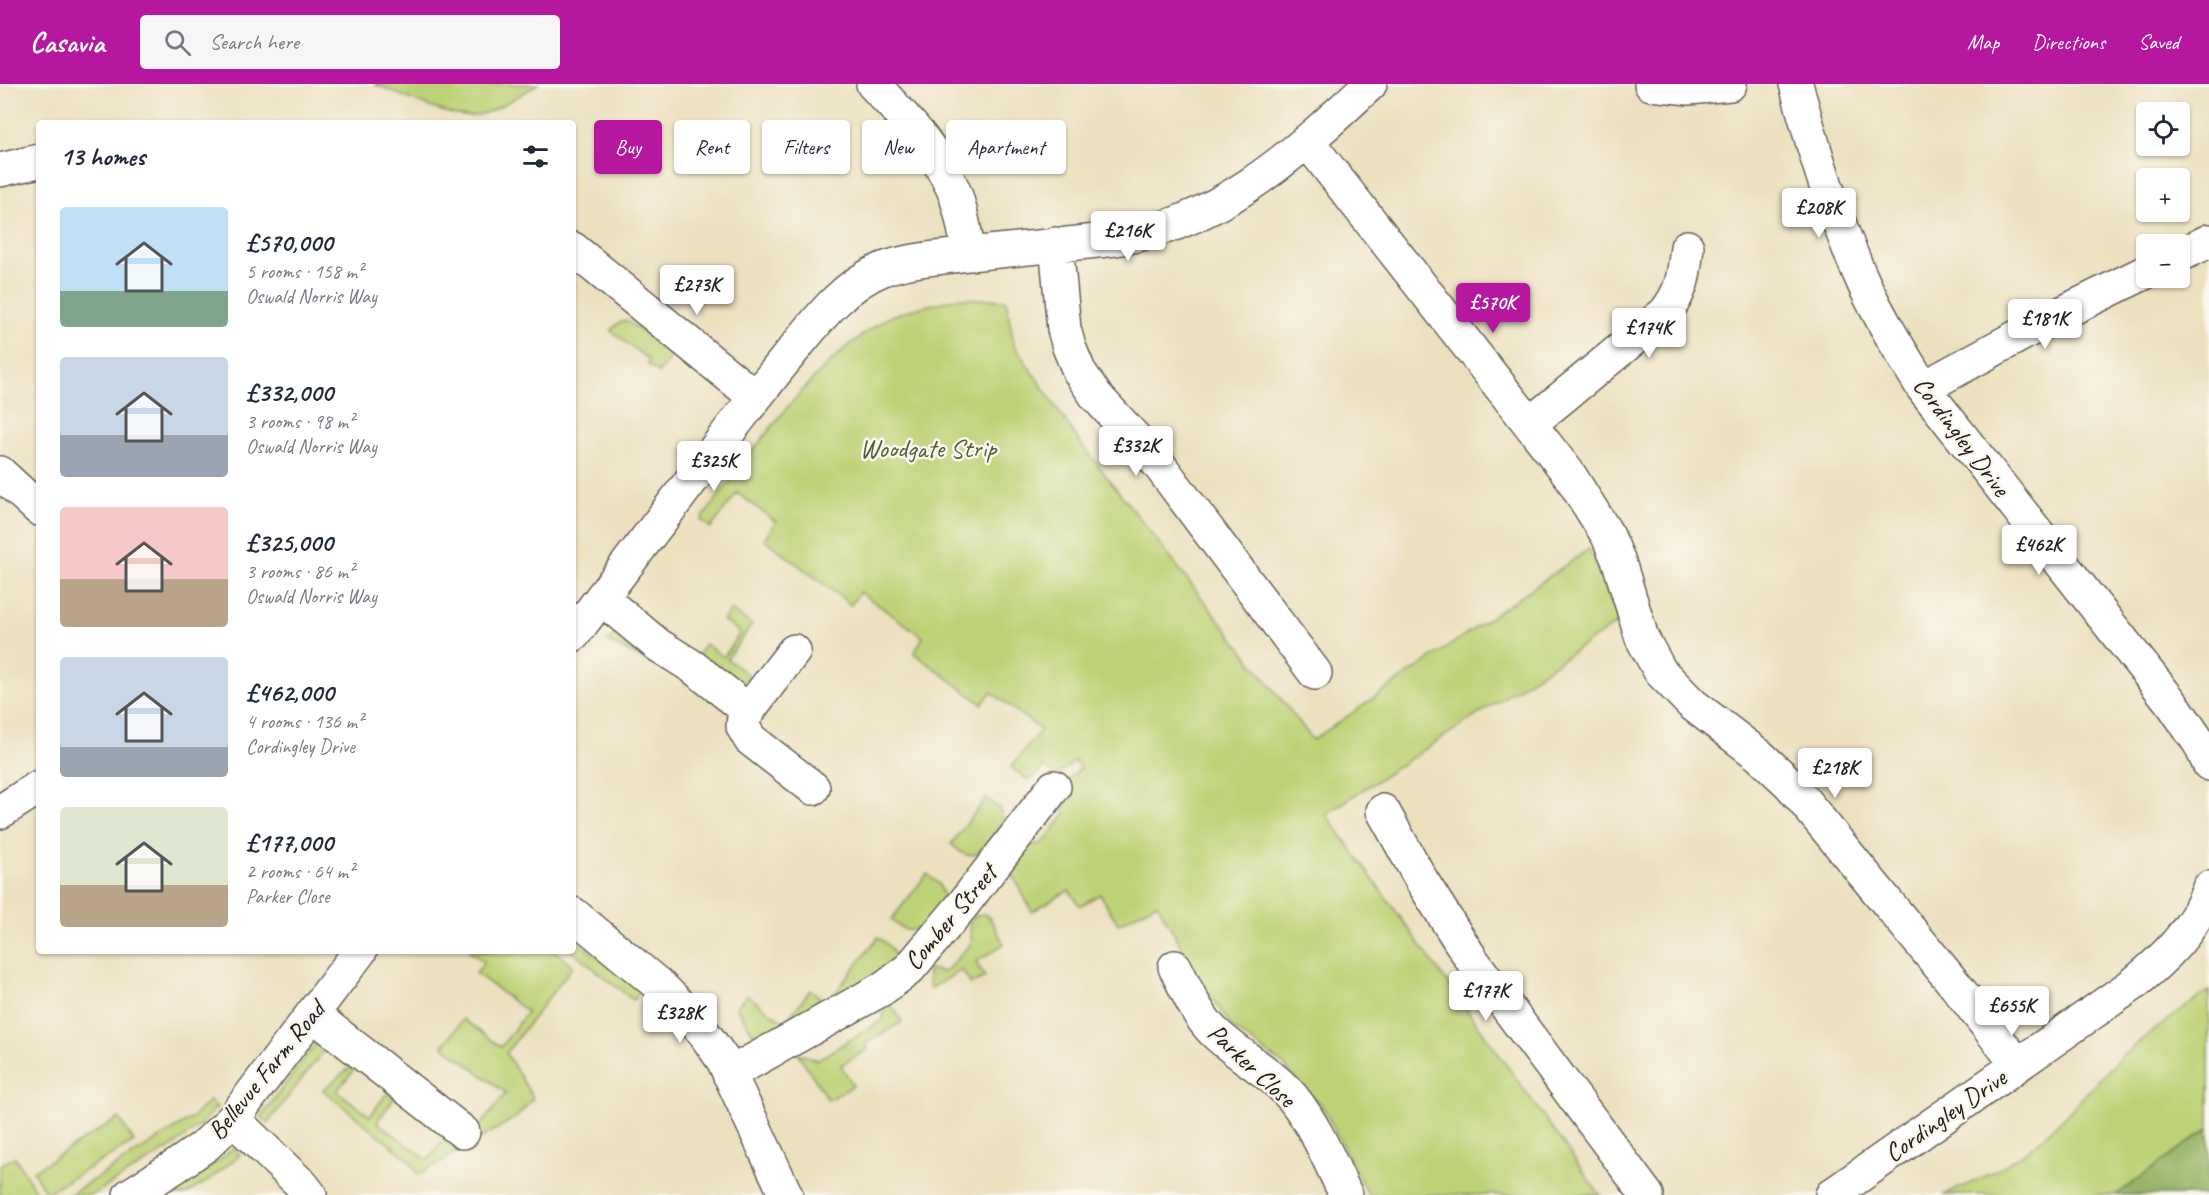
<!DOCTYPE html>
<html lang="en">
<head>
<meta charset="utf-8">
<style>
  :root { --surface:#fff; --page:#f6f6f7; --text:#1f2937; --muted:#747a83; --accent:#b5179e }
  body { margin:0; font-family:Caveat,sans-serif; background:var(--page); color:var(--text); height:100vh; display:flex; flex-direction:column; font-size:22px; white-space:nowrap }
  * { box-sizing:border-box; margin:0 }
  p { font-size:20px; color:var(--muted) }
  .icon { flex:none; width:33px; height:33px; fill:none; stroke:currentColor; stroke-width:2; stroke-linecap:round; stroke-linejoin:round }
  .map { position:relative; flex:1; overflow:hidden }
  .sheet { position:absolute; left:36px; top:36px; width:540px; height:834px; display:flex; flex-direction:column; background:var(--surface); border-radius:6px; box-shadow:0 2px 4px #0004 }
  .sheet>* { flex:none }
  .hud { position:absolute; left:594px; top:36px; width:570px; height:54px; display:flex; gap:12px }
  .buttons { position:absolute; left:2136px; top:18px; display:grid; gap:12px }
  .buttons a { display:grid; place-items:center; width:54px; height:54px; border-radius:6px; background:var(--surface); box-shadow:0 2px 4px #0004; font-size:30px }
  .price { position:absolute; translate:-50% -51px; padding:0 14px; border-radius:6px; background:#fff; color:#222; font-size:20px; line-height:39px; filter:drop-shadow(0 2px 3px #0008) }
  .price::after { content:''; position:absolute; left:50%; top:36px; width:18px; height:14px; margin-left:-9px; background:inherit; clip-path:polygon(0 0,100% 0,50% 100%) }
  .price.on { background:var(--accent); color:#fff }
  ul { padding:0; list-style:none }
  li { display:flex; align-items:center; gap:18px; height:150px; padding:0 24px }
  li span { display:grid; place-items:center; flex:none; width:168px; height:120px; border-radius:6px; color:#555 }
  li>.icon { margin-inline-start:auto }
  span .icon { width:72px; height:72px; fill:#fffc; stroke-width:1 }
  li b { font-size:26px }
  h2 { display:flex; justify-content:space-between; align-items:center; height:72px; padding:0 24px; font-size:26px }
  .pill { padding:0 21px; border-radius:6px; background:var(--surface); box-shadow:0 2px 4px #0004; font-size:21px; line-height:54px }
  .pill.on { background:var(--accent); color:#fff }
  header { display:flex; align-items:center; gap:36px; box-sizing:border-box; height:84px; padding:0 30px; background:var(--accent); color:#fff }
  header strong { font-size:28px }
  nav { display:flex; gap:33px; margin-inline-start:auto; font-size:21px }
  .search { width:420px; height:54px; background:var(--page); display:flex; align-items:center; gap:15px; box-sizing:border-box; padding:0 21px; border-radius:6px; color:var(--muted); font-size:22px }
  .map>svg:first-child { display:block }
  .green { fill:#bdd276; stroke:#6c7749; stroke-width:1.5 }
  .forest { fill:#96b467; stroke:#596842; stroke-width:1.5 }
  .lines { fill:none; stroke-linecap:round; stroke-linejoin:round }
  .minor-casing { stroke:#656155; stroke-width:36 }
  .minor { stroke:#fff; stroke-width:33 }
  .labels { text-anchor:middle; stroke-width:5; stroke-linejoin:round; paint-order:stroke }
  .street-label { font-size:26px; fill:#1c1c1c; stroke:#fbf7ec }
  .park-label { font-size:26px; fill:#545c3c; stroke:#fbf7ec }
</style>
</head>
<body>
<header>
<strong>Casavia</strong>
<div class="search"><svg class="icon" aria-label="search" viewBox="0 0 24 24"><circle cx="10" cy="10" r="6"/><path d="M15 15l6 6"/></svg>Search here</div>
<nav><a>Map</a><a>Directions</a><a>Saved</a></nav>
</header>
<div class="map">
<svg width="2209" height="1111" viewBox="0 0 2209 1111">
  <rect width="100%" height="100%" fill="#fbf7ec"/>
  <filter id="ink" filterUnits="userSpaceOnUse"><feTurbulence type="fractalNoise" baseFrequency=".0167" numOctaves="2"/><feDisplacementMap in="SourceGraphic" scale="12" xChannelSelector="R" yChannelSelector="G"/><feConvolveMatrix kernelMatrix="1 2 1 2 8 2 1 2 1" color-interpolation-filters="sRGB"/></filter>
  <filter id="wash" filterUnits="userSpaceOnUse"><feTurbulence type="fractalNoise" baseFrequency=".008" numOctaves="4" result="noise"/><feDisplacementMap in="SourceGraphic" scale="24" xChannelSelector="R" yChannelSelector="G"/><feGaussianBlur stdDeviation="1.35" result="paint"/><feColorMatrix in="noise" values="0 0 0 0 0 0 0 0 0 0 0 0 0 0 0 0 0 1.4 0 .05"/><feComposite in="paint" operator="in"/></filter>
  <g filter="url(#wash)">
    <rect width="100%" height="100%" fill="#ece0bf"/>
    <!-- green -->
    <path class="green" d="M 374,0 L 538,0 C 521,10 491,31 471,32 C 447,34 398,9 374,0 Z
      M 959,214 L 1006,216 L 1014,261 L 1079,357 L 1313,656 L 1589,465 L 1619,538 L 1326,730 L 1600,1111 L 1368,1111 L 1320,1018 L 1308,1014 L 1285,982 L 1233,944 L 1200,897 L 1157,819 L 1118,840 L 1100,810 L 1080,822 L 1069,806 L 1032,828 L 1012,789 L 1012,778 L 1023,762 L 1043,759 L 1065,730 C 1060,703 1061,701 1081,684 L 1075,677 L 1056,692 L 1043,683 L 1034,694 L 1028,696 L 1011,683 L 1041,646 L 991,608 L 982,620 L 914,569 L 923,553 L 860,508 L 851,521 L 764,455 L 776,438 L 737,409 L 711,444 L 701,436 C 755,365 810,280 888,234 C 901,226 941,219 959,214 Z
      M 626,236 L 672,270 L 659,289 L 647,280 L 649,276 L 611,247 L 617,240 Z
      M 731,526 L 752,541 L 727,575 L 749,591 L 742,599 L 736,599 L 697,572 L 705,560 L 724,573 L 740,549 L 723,536 Z
      M 619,544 L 679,592 L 608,558 Z
      M 986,714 L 999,724 L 1004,738 C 998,750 983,774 967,771 C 961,770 956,764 951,760 Z
      M 927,790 L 939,800 L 944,813 C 938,825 923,849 907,846 C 901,845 896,840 891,836 Z
      M 984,830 L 990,834 L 1004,860 L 976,878 L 985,893 L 971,900 L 962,886 L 930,905 L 927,885 L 945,888 L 972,858 L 969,838 L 977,831 Z
      M 878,853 C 888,861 898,867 893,881 L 831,919 L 831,914 Z
      M 573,854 L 641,907 L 633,916 L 572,867 Z
      M 469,867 L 555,867 L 573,882 L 506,969 L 533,1014 L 517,1033 L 418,1091 L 409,1076 L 323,1006 L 353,981 L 356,983 L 337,1007 L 370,1032 L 387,1009 L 394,1014 L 377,1038 L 428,1076 L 446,1052 L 463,1064 L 506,1009 L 443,962 L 463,935 L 501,963 L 527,928 L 476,889 L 484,878 Z
      M 810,906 L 820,913 L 802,937 L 761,962 L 736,923 L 747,911 L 785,939 Z
      M 2209,907 L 2209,1044 L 2116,1111 L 1943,1111 C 1971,1100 1999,1086 2024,1069 C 2058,1044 2085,1009 2115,979 C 2143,952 2176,929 2209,907 Z
      M 885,917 L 895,926 L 902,938 L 865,960 L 868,965 L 841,981 L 853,1002 L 828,1016 L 798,969 L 817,976 L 883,936 Z
      M 316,959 L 325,965 L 268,1039 L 261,1033 Z
      M 210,1016 L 217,1023 L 199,1042 L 172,1063 L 92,1111 L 69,1111 L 192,1034 Z
      M 119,1034 L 134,1058 L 46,1109 L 33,1087 Z
      M 233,1064 L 240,1071 L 208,1097 L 185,1111 L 165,1111 L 219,1077 Z
      M 15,1073 L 38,1111 L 0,1111 L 0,1081 Z"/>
    <!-- forest -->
    <path class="forest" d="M 2209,1044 L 2209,1111 L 2116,1111 Z"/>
  </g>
  <g filter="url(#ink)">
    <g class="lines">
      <defs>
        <path id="minor" d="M 873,0 C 904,33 936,65 954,107 C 962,127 965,149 969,170
          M 1651,0 L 1689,4 L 1730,0
          M 1796,0 C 1814,68 1835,136 1864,200 C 1881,236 1902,270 1923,304 L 2174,622 L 2200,660 L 2209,680
          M 1308,58 L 1569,390 L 1608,452 L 1619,478 L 1642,554 L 1660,587 L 1692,620 L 1760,672 L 1790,700 L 1956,902 L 2017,980
          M 0,86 L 39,77
          M 1056,160 L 1064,245 L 1069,263 L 1079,287 L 1096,312 L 1157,378 L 1315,589
          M 573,165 L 755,313
          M 2180,171 L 2209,157
          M 1923,304 L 2046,237 L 2146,188
          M 1531,339 L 1665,229 C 1683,207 1684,190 1687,163
          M 0,389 L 39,425
          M 601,514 L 658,561 L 693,583 L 749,627
          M 573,551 C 623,485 673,420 723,355 C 744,328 765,301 786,275 C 814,241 841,202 883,185 C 910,175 940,174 969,170 C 1015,165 1061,161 1107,156 C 1214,145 1295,70 1370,0
          M 794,567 L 744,632 L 743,643 L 750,655 L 813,704
          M 1383,727 L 1422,797 L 1472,876 L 1647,1111
          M 0,728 L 39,703
          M 573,830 L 661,903 L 689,930 L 706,952 L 723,976 L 786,1111
          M 1175,883 C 1186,904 1195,928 1212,946 C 1237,971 1270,987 1293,1014 C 1316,1043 1330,1078 1346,1111
          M 312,930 L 463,1048
          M 729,990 L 882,905 L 909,885 L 961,823 L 1054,703
          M 233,1035 L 303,1102 L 310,1111
          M 130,1111 L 176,1082 L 206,1061 L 233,1035 L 360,867
          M 1832,1111 L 2132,901 C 2165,874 2196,845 2209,804"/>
      </defs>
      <!-- minor casing -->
      <use href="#minor" class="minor-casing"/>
      <!-- minor -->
      <use href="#minor" class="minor"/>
    </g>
  </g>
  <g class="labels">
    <!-- street labels -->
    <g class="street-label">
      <text transform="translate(1962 352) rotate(53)" y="9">Cordingley Drive</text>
      <text transform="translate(950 833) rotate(-50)" y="9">Comber Street</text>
      <text transform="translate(1252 981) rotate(43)" y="9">Parker Close</text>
      <text transform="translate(266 986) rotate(-51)" y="9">Bellevue Farm Road</text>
      <text transform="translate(1945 1031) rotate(-35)" y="9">Cordingley Drive</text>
    </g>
    <!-- park labels -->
    <g class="park-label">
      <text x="928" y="373">Woodgate Strip</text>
    </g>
  </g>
</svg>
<div class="buttons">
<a><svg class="icon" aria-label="locate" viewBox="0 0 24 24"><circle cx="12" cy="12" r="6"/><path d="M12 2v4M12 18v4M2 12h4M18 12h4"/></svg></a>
<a>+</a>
<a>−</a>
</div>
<b class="price" style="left:1819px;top:155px">£208K</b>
<b class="price" style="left:1128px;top:178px">£216K</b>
<b class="price" style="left:697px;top:232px">£273K</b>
<b class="price on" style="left:1493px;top:250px">£570K</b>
<b class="price" style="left:2045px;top:266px">£181K</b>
<b class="price" style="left:1649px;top:275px">£174K</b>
<b class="price" style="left:1136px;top:393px">£332K</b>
<b class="price" style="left:714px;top:408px">£325K</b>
<b class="price" style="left:2039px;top:492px">£462K</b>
<b class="price" style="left:1835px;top:715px">£218K</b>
<b class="price" style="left:1486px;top:938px">£177K</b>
<b class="price" style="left:2012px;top:953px">£655K</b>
<b class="price" style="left:680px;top:960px">£328K</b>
<div class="hud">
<a class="pill on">Buy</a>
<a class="pill">Rent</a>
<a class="pill">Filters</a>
<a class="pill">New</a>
<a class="pill">Apartment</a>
</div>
<section class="sheet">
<h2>13 homes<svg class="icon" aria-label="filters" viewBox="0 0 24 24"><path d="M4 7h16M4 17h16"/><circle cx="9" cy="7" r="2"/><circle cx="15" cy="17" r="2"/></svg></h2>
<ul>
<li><span style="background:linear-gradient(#bfe0f5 70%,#7fa58c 0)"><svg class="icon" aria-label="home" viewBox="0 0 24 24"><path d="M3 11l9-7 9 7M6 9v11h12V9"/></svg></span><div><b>£570,000</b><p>5 rooms · 158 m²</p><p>Oswald Norris Way</p></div></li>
<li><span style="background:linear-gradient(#c9d6e8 65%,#9aa5b1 0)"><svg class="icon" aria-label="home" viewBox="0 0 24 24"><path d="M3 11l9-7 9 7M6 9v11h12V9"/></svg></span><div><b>£332,000</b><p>3 rooms · 98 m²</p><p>Oswald Norris Way</p></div></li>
<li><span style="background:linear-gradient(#f6c9c9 60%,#b9a48a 0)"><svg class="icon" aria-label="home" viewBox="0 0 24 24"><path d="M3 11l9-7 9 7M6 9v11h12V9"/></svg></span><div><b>£325,000</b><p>3 rooms · 86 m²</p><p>Oswald Norris Way</p></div></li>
<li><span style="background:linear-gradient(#c9d6e8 75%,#9aa5b1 0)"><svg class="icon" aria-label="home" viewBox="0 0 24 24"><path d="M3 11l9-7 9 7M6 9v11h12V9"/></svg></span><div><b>£462,000</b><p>4 rooms · 136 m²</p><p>Cordingley Drive</p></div></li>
<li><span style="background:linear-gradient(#dfe7d0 65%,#b9a48a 0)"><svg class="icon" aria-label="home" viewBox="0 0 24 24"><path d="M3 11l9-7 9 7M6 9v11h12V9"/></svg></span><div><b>£177,000</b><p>2 rooms · 64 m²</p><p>Parker Close</p></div></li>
</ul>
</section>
</div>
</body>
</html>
